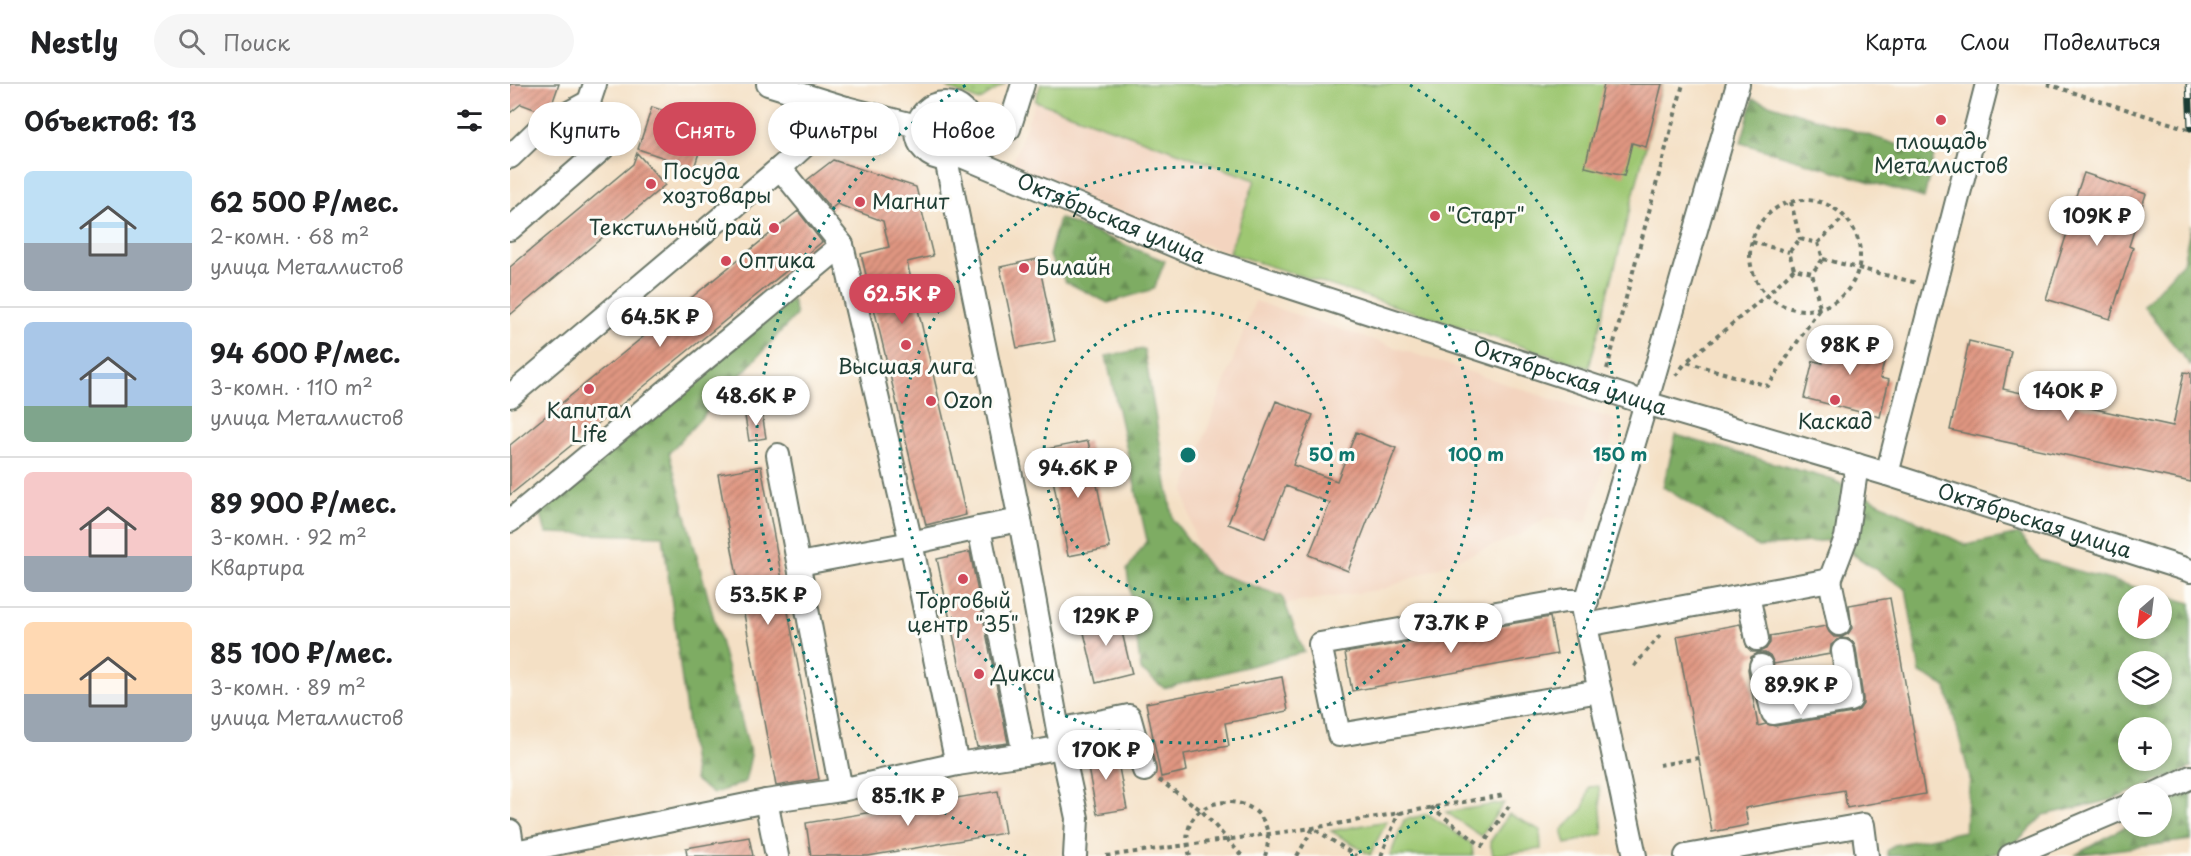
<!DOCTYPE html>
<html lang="ru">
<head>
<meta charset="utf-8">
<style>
  :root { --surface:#fff; --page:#f6f6f6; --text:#202124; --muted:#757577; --line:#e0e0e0; --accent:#d1495b }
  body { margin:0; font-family:"Playpen Sans",sans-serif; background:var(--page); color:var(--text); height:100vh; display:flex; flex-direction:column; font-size:22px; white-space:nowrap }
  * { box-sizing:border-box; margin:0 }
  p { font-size:20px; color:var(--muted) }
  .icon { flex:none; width:33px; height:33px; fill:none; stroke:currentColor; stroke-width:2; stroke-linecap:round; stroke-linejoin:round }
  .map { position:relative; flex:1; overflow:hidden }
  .details { display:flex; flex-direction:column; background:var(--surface); width:510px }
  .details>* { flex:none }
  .top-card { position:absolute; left:18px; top:18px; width:570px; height:54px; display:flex; gap:12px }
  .needle { width:39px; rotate:208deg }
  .tools { position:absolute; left:1608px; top:501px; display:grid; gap:12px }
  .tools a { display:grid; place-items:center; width:54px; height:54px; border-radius:50%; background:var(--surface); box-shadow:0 3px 9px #0003; font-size:30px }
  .price { position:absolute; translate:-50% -51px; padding:0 14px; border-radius:21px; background:#fff; color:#222; font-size:20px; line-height:39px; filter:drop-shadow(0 2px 3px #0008) }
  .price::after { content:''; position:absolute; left:50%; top:36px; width:18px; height:14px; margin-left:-9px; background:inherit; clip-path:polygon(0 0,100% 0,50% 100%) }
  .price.current { background:var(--accent); color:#fff }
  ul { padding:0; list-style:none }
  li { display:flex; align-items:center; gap:18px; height:150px; padding:0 24px }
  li+li { border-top:2px solid var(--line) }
  li span { display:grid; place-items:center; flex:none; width:168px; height:120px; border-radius:9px; color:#555 }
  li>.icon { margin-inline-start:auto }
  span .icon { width:72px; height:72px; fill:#fffc; stroke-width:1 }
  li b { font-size:26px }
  h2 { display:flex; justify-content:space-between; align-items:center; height:72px; padding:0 24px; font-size:26px }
  .chip { padding:0 21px; border-radius:27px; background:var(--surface); box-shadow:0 3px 9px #0003; font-size:21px; line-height:54px }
  .chip.current { background:var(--accent); color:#fff }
  header { display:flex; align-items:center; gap:36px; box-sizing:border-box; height:84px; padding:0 30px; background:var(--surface); border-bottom:2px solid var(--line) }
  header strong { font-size:28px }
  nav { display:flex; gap:33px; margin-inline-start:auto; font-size:21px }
  .search { width:420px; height:54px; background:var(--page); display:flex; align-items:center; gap:15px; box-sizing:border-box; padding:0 21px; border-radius:33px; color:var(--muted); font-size:22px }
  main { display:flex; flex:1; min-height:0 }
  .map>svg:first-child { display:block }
  .built { fill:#f3d4bf }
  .grass { fill:#9ec772; stroke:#5e8253; stroke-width:1.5 }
  .forest { fill:url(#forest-firs); stroke:#4e744c; stroke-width:1.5; fill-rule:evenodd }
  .park { fill:url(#park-dots); stroke:#5e8253; stroke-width:1.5 }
  .building { fill:url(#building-hatch); fill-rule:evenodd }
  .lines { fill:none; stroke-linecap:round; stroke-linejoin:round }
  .minor-casing { stroke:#6a7667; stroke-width:26 }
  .path { stroke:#6a7667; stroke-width:4; stroke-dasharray:4.5 4.5; stroke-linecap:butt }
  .minor { stroke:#fff; stroke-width:22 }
  .rail-casing { stroke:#1f3d34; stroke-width:7 }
  .rail { stroke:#fdfcf7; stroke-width:4.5; stroke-dasharray:14; stroke-linecap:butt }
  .ring { fill:none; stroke:#0f766e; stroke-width:3; stroke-dasharray:3 6 }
  .poi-dot { fill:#d1495b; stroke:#fdfcf7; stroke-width:2 }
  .labels { text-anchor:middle; stroke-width:6; stroke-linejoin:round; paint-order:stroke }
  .poi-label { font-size:21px; fill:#1f3d34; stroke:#fdfcf7; text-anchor:start }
  .street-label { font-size:21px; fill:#1f3d34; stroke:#fdfcf7 }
  .centre { fill:#0f766e; stroke:#fdfcf7; stroke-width:3 }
  .ring-label { font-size:18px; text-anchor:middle; font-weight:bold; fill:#0f766e; stroke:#fdfcf7; stroke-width:6; stroke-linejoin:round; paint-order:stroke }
</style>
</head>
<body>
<header>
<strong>Nestly</strong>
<div class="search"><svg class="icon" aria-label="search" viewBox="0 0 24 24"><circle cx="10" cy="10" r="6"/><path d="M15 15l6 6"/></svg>Поиск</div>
<nav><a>Карта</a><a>Слои</a><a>Поделиться</a></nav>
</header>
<main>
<section class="details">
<h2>Объектов: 13<svg class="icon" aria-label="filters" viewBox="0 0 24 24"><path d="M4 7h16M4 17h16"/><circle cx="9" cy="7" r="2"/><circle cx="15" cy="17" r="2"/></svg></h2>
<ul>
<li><span style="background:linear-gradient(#bfe0f5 60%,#9aa5b1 0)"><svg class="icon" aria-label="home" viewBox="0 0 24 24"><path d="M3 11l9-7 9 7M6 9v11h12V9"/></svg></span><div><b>62 500 ₽/мес.</b><p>2-комн. · 68 m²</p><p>улица Металлистов</p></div></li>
<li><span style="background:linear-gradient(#a9c7e8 70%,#7fa58c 0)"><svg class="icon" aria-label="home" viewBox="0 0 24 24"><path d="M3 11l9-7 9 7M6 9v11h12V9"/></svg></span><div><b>94 600 ₽/мес.</b><p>3-комн. · 110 m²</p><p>улица Металлистов</p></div></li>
<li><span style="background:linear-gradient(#f6c9c9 70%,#9aa5b1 0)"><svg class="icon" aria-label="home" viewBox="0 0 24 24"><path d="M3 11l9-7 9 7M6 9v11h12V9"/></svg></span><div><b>89 900 ₽/мес.</b><p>3-комн. · 92 m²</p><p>Квартира</p></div></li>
<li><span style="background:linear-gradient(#ffd9b3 60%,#9aa5b1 0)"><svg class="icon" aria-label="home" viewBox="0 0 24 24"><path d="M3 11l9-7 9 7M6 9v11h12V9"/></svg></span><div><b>85 100 ₽/мес.</b><p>3-комн. · 89 m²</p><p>улица Металлистов</p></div></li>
</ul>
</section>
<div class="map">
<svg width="1681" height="772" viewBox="0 0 1681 772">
  <defs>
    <pattern id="forest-firs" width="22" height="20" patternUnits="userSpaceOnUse" patternTransform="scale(1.5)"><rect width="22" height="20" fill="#7eac64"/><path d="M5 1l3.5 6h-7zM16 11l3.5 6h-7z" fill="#678d53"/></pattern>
    <pattern id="park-dots" width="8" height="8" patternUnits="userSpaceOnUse" patternTransform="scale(1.5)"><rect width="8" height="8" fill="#9ec772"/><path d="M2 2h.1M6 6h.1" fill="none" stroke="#80a35e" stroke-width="1.8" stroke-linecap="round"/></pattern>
    <pattern id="building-hatch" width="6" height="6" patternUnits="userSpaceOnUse" patternTransform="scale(1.5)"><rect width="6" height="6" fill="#e09681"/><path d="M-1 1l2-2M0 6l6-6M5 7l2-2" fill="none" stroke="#b57c6a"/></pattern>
  </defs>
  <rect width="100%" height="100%" fill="#fdfcf7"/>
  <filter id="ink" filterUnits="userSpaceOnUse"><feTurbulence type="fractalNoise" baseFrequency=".0167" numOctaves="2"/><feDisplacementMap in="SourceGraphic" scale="12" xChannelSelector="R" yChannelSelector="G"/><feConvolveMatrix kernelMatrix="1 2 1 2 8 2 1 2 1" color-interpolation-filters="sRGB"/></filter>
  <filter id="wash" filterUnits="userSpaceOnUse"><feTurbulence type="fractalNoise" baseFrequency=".008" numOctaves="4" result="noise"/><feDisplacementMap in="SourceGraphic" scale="24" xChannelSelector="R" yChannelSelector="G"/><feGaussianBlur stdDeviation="1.35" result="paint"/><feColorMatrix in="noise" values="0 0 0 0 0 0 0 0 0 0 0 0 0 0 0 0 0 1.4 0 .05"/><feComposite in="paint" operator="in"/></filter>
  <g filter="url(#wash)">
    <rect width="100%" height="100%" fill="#f4e0c5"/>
    <!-- built -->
    <path class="built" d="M 525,17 L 745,96 L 719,169 L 499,89 Z
      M 745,217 L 1108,337 L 1077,438 L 1037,433 L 1012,450 L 874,505 L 736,526 L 680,486 L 687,465 L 674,407 Z"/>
    <!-- grass -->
    <path class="grass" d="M 531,0 L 1152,0 L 1079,284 L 719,169 L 745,96 L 525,17 Z
      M 1089,702 L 1093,750 L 1056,760 L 1052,746 L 1074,724 L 1079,703 Z
      M 994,719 L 971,752 L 936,728 Z
      M 918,730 L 962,760 L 963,772 L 880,772 L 894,736 Z
      M 999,730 L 1030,746 L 1031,765 L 983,771 L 980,758 Z
      M 877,737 L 860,771 L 821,747 Z"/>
    <!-- forest -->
    <path class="forest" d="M 1243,15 L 1424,72 L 1414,114 L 1231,59 Z
      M 549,134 L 655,177 L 644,205 L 598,219 L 556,198 L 539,172 Z
      M 1681,141 L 1681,282 L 1633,222 L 1673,178 Z
      M 282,215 L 286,231 L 159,369 L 241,671 L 235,698 L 203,710 L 185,696 L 153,452 L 36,449 L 30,427 Z
      M 634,265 L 663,436 L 703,488 L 772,512 L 794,568 L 654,604 L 631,586 L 617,486 L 637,456 L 596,272 Z
      M 1166,351 L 1323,396 L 1456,461 L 1509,450 L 1530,476 L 1681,519 L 1681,684 L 1601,716 L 1534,731 L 1497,767 L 1475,772 L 1377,772 L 1377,767 L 1384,761 L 1455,747 L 1460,694 L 1436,603 L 1410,589 L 1396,505 L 1321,456 L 1248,463 L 1153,403 ZM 1618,512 L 1652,512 L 1652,544 L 1618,544 ZM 1618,578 L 1652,578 L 1652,610 L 1618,610 ZM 1618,644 L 1652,644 L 1652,676 L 1618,676 Z
      M 1681,707 L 1681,756 L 1565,771 L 1618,741 L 1652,742 L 1652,723 Z"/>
    <!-- park -->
    <path class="park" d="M 437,0 L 495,0 L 469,17 L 438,4 Z"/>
    <g id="blocks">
      <!-- building -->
      <path class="building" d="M 0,0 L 49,0 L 41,23 L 32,28 L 11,20 L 0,29 Z
        M 1094,0 L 1152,0 L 1136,63 L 1122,59 L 1114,92 L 1075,83 Z
        M 142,23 L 198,41 L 184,84 L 128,65 Z
        M 127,69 L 155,101 L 0,231 L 0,183 L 123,80 Z
        M 323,76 L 406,103 L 423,172 L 397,178 L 456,431 L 416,441 L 351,170 L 379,163 L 373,137 L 327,120 L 321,125 L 297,96 Z
        M 1574,89 L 1636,110 L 1619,162 L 1623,164 L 1600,235 L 1536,215 L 1566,121 L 1563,120 Z
        M 288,127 L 312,158 L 0,411 L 0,361 Z
        M 528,175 L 545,257 L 507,264 L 490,183 Z
        M 1320,248 L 1378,263 L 1370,294 L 1379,296 L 1370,333 L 1294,314 L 1303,277 L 1313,279 Z
        M 1459,257 L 1501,267 L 1493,305 L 1663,342 L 1674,288 L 1681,289 L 1681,398 L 1440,346 Z
        M 766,317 L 803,331 L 783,381 L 827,397 L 846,348 L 886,364 L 838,487 L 799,471 L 820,419 L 776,402 L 755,454 L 718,440 Z
        M 252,329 L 256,354 L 239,357 L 235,332 Z
        M 578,357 L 600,464 L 558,472 L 537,365 Z
        M 251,382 L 309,695 L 266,702 L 208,390 Z
        M 460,468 L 498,659 L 467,663 L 427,475 Z
        M 1380,514 L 1415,710 L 1337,724 L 1334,706 L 1235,724 L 1238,741 L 1202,748 L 1167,552 L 1230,540 L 1237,563 L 1242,568 L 1249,568 L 1256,565 L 1260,559 L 1260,552 L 1316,542 L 1319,548 L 1324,553 L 1332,553 L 1338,550 L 1342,544 L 1339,521 ZM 1331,554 L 1339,555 L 1344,559 L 1346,565 L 1353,614 L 1353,620 L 1349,626 L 1342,629 L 1265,642 L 1256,640 L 1248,642 L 1238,585 L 1241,573 L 1248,569 L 1255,569 L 1261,573 L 1264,580 L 1320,570 L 1321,561 Z
        M 607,527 L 622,590 L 586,599 L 571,536 Z
        M 1040,533 L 1047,570 L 842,607 L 835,569 Z
        M 772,593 L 778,627 L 715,639 L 719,662 L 674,670 L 677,687 L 651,693 L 636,619 Z
        M 605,663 L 617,725 L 587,730 L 575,669 Z
        M 488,707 L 495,749 L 358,772 L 301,772 L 296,739 Z
        M 239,753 L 243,772 L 177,772 L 176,764 Z"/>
    </g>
  </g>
  <g filter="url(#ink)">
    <use href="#blocks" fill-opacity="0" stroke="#6a7667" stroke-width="1.5"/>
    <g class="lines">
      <defs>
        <g id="minor">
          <path d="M 258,0 L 336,24 L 407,42"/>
          <circle cx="435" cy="47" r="28"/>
          <path d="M 463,45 L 499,45 L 513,0"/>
          <path id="s1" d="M 449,71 L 706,179 L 1136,319 L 1377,390 L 1681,487"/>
          <path d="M 0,73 L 29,45 L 79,18"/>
          <path d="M 436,75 L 510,436 L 548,646 L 567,734 L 565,772"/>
          <path d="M 270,84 L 332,161"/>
          <path d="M 0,145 L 92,65 L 79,18 L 85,0"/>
          <path d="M 0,312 L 270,84 L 336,24"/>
          <path d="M 268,371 L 331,706"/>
          <path d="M 1377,390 L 1477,0"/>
          <path d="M 510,436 L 469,444 L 514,670 L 552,663"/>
          <path d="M 0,437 L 332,161 L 401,459 L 447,680"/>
          <path d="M 289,480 L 401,459 L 469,444"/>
          <path d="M 1320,496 L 1336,454 L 1347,381"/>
          <path d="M 1238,511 L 1247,555"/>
          <path d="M 1077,517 L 1055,517 L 810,560 L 829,651 L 1090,607"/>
          <path d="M 1076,541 L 1320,496 L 1329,540"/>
          <path d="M 1251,582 L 1263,629 L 1340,616 L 1333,567"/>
          <path d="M 548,646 L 619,632 L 634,686"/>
          <path d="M 1645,710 L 1681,693"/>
          <path d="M 256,717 L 267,772"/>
          <path d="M 0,747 L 3,768"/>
          <path d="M 0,769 L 256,717 L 331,706 L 447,680 L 514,670"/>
          <path d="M 1125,772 L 1073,528 L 1136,319 L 1228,0"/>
          <path d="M 1176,772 L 1353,741 L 1357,772"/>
          <path d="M 1500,772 L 1618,722"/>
        </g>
      </defs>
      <!-- minor casing -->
      <use href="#minor" class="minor-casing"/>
      <!-- path -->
      <path class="path" d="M 1537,0 L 1681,46
        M1240 171a55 55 0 1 1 110 0a55 55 0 1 1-110 0Z
        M 1281,118 L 1290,155
        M 1290,155 L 1308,159 L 1313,175 L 1302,189 L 1284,185 L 1279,168 Z
        M 1242,158 L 1279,168
        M 1308,159 L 1334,133
        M 1313,175 L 1407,199
        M 1284,185 L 1257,211 L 1176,278 L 1258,302 L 1310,224 L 1302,189
        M 1097,285 L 1173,0
        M 1166,292 L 1176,278
        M 1124,582 L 1153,548
        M 1149,681 L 1189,674
        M 649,696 L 691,726 L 732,772
        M 921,723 L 972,762 L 999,722
        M 596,772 L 803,744 L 994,711
        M 680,772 C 658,699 778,701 755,772
        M 787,772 L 803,744 L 846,772
        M 871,772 L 889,728"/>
      <!-- minor -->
      <use href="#minor" class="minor"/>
      <defs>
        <path id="rail" d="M 1679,0 L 1681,44"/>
      </defs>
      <!-- rail casing -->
      <use href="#rail" class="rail-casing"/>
      <!-- rail -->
      <use href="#rail" class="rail"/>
    </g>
  </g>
  <!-- distance rings -->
  <g class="ring">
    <circle cx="678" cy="371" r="144"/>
    <circle cx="678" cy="371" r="288"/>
    <path d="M516 772A432 432 0 0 1 456 1M900 1A432 432 0 0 1 840 772"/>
  </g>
  <!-- markers -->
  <g class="poi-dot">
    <circle cx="1431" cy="36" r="6"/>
    <circle cx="141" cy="100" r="6"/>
    <circle cx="350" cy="118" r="6"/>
    <circle cx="925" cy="132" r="6"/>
    <circle cx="264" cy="144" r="6"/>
    <circle cx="216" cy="177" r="6"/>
    <circle cx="514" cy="184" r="6"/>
    <circle cx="396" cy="261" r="6"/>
    <circle cx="79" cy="305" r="6"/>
    <circle cx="1325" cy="316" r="6"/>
    <circle cx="421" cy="317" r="6"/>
    <circle cx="453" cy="495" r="6"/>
    <circle cx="469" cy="590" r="6"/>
  </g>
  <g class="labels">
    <!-- poi labels -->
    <g class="poi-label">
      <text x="1431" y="65" text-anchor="middle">площадь<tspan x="1431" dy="24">Металлистов</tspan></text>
      <text x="153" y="95">Посуда<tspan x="153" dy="24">хозтовары</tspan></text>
      <text x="362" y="125">Магнит</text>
      <text x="937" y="139">"Старт"</text>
      <text x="252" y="151" text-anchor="end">Текстильный рай</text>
      <text x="228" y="184">Оптика</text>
      <text x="526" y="191">Билайн</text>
      <text x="396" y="290" text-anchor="middle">Высшая лига</text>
      <text x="433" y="324">Ozon</text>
      <text x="79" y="334" text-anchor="middle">Капитал<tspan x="79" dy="24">Life</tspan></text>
      <text x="1325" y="345" text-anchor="middle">Каскад</text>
      <text x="453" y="524" text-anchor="middle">Торговый<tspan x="453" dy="24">центр "35"</tspan></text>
      <text x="481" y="597">Дикси</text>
    </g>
    <!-- street labels -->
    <g class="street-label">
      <text dy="7" stroke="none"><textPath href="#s1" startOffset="165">Октябрьская улица</textPath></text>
      <text dy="7" stroke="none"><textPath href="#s1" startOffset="651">Октябрьская улица</textPath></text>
      <text dy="7" stroke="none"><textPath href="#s1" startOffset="1137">Октябрьская улица</textPath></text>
    </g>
  </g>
  <circle cx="678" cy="371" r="9" class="centre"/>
  <g class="ring-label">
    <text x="822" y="377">50 m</text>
    <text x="966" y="377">100 m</text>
    <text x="1110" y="377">150 m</text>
  </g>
</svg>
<div class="tools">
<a><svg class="needle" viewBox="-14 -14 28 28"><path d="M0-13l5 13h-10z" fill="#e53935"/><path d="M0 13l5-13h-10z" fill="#757577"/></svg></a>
<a><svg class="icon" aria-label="layers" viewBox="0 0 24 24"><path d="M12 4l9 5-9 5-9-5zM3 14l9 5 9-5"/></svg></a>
<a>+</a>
<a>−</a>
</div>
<b class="price" style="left:1587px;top:163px">109K ₽</b>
<b class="price current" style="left:392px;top:241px">62.5K ₽</b>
<b class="price" style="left:150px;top:264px">64.5K ₽</b>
<b class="price" style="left:1340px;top:292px">98K ₽</b>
<b class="price" style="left:1558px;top:338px">140K ₽</b>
<b class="price" style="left:246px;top:343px">48.6K ₽</b>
<b class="price" style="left:568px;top:415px">94.6K ₽</b>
<b class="price" style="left:258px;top:542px">53.5K ₽</b>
<b class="price" style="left:596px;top:563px">129K ₽</b>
<b class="price" style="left:941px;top:570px">73.7K ₽</b>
<b class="price" style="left:1291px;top:632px">89.9K ₽</b>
<b class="price" style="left:596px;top:697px">170K ₽</b>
<b class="price" style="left:398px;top:743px">85.1K ₽</b>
<div class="top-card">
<a class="chip">Купить</a>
<a class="chip current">Снять</a>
<a class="chip">Фильтры</a>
<a class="chip">Новое</a>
</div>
</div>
</main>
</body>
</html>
